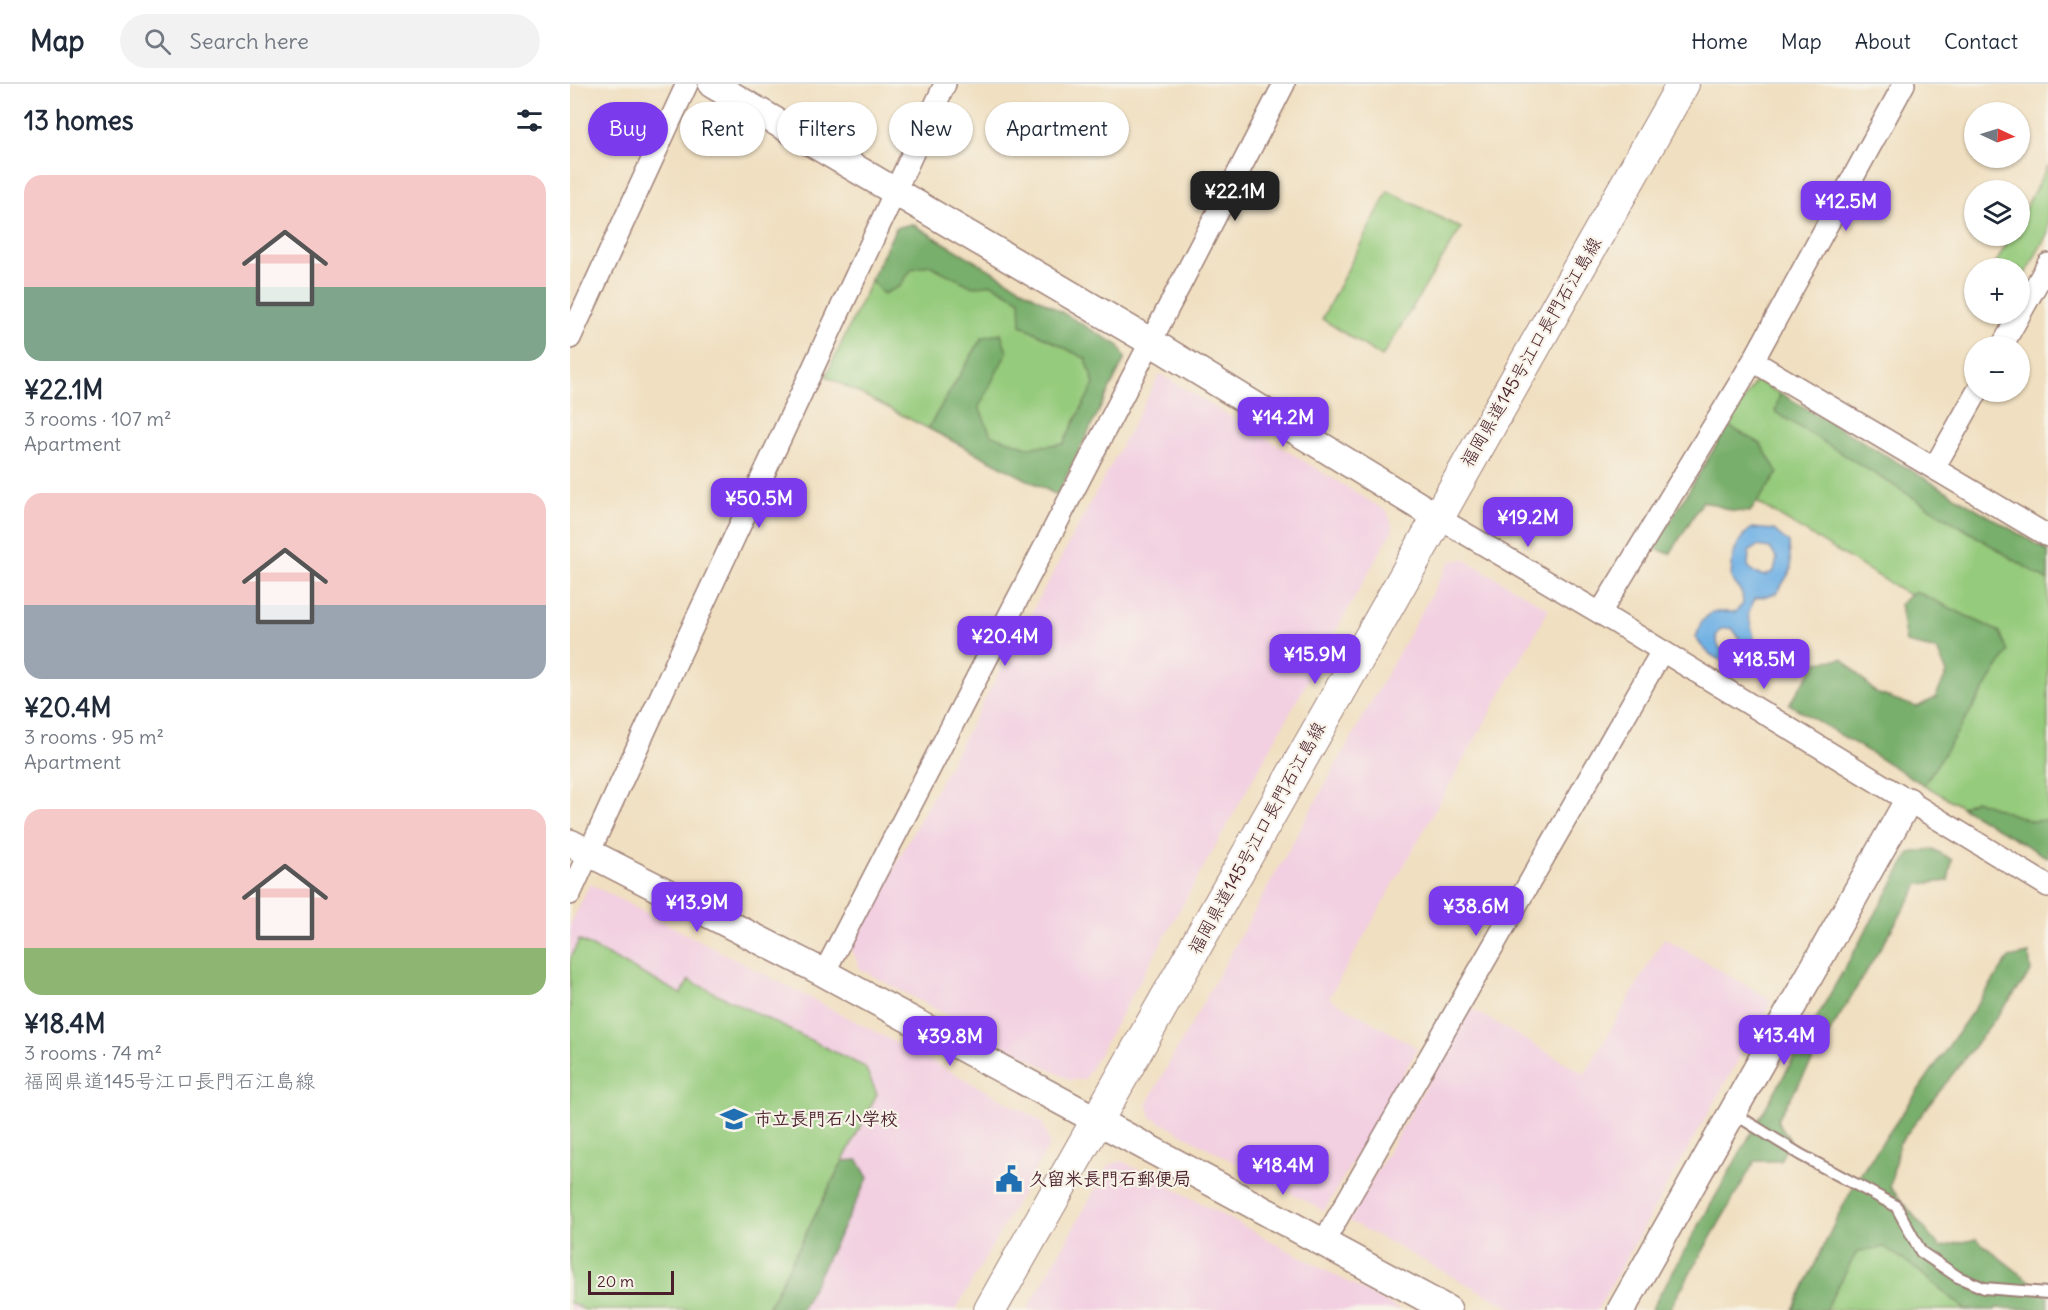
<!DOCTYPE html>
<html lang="en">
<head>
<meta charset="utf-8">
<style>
  :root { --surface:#fff; --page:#f2f2f3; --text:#1f2937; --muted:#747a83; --line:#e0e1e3; --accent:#7c3aed }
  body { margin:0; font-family:Delius,"Klee One",sans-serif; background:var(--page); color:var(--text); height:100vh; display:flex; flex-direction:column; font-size:22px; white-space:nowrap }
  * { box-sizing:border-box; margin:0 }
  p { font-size:20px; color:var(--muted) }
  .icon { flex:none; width:33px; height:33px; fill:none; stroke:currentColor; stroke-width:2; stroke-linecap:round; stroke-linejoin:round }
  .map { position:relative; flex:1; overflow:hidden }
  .drawer { display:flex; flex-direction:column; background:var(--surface); width:570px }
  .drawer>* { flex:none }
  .top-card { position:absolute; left:18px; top:18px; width:570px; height:54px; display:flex; gap:12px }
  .needle { width:39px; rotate:94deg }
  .fabs { position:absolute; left:1394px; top:18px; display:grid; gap:12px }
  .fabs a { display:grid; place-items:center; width:66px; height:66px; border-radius:50%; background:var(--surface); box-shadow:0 2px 4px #0004; font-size:30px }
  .scale { position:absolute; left:18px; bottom:15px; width:86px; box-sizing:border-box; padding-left:6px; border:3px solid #4a1f2b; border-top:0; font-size:16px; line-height:21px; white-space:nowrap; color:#4a1f2b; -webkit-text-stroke:4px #f7f3e8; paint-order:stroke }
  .price { position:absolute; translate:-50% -51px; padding:0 14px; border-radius:12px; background:var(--accent); color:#fff; font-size:20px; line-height:39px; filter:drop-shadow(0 2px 3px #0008) }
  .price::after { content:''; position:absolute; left:50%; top:36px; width:18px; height:14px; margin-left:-9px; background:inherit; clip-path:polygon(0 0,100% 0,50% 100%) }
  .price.current { background:#222; color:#fff }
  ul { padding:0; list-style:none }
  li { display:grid; align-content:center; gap:12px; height:318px; padding:0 24px }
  li span { display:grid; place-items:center; height:186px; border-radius:18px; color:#555 }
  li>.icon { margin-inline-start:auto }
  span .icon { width:108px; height:108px; fill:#fffc; stroke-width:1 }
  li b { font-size:26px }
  h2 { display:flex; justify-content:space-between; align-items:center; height:72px; padding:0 24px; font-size:26px }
  .tag { padding:0 21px; border-radius:27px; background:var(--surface); box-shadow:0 2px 4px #0004; font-size:21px; line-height:54px }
  .tag.current { background:var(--accent); color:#fff }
  header { display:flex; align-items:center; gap:36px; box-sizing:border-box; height:84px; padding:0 30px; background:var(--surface); border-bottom:2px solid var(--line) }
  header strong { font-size:28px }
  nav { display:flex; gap:33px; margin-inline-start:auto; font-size:21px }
  .search { width:420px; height:54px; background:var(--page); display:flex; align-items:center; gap:15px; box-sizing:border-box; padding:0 21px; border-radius:33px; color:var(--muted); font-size:22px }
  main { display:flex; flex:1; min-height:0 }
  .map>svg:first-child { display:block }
  .built { fill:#f2cfe1 }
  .green { fill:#95cb7c; stroke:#707554; stroke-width:1.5 }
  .forest { fill:#78af6c; stroke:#61674c; stroke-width:1.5 }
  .water { fill:#70b1e4; stroke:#5d6888; stroke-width:1.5; fill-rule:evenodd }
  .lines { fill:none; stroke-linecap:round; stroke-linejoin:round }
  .service-casing { stroke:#9d7f76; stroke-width:14 }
  .minor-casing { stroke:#9d7f76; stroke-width:24 }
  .tertiary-casing { stroke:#9d7f76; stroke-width:30 }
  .secondary-casing { stroke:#9d7f76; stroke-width:34 }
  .service { stroke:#fff; stroke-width:10 }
  .minor { stroke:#fff; stroke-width:21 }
  .tertiary { stroke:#fff; stroke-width:27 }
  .secondary { stroke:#fff; stroke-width:32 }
  .labels { text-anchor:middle; stroke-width:4.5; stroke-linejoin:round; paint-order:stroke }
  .street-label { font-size:18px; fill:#4a1f2b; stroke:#f7f3e8 }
  .poi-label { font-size:18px; font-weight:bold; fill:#4a1f2b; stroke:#f7f3e8; text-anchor:start }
</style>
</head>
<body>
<header>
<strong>Map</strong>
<div class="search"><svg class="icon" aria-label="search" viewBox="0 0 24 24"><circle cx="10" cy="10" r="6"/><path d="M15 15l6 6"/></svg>Search here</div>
<nav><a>Home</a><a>Map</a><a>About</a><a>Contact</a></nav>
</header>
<main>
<section class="drawer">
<h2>13 homes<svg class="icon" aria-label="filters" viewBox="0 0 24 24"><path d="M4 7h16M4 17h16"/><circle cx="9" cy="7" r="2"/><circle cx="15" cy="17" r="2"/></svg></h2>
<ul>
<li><span style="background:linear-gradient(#f6c9c9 60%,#7fa58c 0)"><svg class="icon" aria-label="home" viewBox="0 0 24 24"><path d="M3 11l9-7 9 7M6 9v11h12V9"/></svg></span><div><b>¥22.1M</b><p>3 rooms · 107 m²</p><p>Apartment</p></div></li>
<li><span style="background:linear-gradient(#f6c9c9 60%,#9aa5b1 0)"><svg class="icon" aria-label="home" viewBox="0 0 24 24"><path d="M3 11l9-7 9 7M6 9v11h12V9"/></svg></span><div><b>¥20.4M</b><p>3 rooms · 95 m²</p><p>Apartment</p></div></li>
<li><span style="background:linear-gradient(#f6c9c9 75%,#8fb573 0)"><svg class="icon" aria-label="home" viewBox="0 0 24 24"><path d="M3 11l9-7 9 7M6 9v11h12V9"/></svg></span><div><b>¥18.4M</b><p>3 rooms · 74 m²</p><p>福岡県道145号江口長門石江島線</p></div></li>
</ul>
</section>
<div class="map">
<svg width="1478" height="1226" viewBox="0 0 1478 1226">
  <rect width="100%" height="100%" fill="#f7f3e8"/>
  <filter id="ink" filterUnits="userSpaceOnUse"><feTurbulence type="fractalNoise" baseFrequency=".0167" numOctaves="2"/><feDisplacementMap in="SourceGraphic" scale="12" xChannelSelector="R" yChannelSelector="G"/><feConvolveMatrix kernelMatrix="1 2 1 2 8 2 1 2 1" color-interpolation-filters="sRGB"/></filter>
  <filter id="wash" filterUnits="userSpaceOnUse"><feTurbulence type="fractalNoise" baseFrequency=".008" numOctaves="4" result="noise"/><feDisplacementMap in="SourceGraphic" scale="24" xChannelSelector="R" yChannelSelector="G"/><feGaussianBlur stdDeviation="1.35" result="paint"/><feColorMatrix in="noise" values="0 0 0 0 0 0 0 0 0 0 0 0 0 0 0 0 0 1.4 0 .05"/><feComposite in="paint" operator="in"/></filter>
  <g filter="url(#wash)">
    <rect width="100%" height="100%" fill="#f0dfc0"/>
    <!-- built -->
    <path class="built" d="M 590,290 L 818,428 L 823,445 L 515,995 L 500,996 L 290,885 L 281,863 Z
      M 894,475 L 979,525 L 759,914 L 848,964 L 754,1127 L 581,1033 L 577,1019 L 880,477 Z
      M 20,800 L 358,975 L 472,1037 L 480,1060 L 386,1226 L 0,1226 L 0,841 Z
      M 1094,854 L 1202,916 L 1027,1226 L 945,1226 L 779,1137 L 900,924 L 1015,990 Z
      M 552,1077 L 830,1226 L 457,1226 L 539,1081 Z"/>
    <!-- green -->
    <path class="green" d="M 1478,81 L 1478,149 L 1449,201 L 1449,184 L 1423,184 L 1441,152 L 1449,152 L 1449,136 Z
      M 818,107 L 891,144 L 812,273 L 752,235 Z
      M 342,140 L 549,262 L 555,274 L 487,411 L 256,292 L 326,144 Z
      M 1186,296 L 1478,467 L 1478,774 L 1346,696 L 1427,564 L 1132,385 Z
      M 9,856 L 111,910 L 119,896 L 295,983 L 307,1010 L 197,1226 L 15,1226 L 0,1219 L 0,875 Z
      M 1272,1124 L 1396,1226 L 1223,1226 Z"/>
    <!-- forest -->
    <path class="forest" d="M 342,140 L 549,262 L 555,274 L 487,411 L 358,344 L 412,254 L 431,249 L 437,268 L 409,323 L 421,351 L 458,363 L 493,360 L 524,300 L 516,275 L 451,241 L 450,216 L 422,200 L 403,203 L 359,181 L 342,185 L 329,203 L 313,210 L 301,196 L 326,144 Z
      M 1210,309 L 1478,467 L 1478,497 L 1205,328 Z
      M 1158,342 L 1190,359 L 1208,389 L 1180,428 L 1163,427 L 1133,417 L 1100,470 L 1084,464 Z
      M 1345,507 L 1430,548 L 1438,568 L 1354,701 L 1219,620 L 1247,578 L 1273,575 L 1306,609 L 1347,623 L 1365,614 L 1377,589 L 1367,566 L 1336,559 L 1330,520 Z
      M 1405,716 L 1461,737 L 1478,736 L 1478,774 L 1391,723 Z
      M 1363,765 L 1382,776 L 1378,797 L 1349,800 L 1207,1036 L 1220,1056 L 1210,1077 L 1185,1077 L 1099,1226 L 1081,1226 L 1340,769 Z
      M 1459,870 L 1461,888 L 1329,1060 L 1320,1103 L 1370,1163 L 1406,1155 L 1478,1212 L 1478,1226 L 1426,1224 L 1425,1226 L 1396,1226 L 1344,1183 L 1314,1163 L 1287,1168 L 1255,1226 L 1223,1226 L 1272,1124 L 1292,1088 L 1439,874 Z
      M 288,1076 L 298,1094 L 231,1226 L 197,1226 L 273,1077 Z"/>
    <!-- water -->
    <path class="water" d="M 1182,444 L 1204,446 L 1219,459 L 1221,486 L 1207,509 L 1185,515 L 1178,529 C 1182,553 1193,560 1172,581 C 1151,579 1137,572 1126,554 L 1131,538 L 1142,528 L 1165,528 L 1173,520 L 1172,509 L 1161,494 C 1162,473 1164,457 1182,444 ZM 1187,462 L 1200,464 L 1207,475 L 1204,487 L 1195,492 L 1185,489 L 1178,482 L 1179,468 ZM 1162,544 L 1169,554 L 1164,565 L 1155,567 L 1148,562 L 1146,552 L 1151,545 Z"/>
  </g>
  <g filter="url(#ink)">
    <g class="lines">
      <defs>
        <path id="service" d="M 1163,1029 L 1231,1071 L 1326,1122 L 1351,1168 L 1388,1193 L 1414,1204 L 1478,1209"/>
        <path id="minor" d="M 0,254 L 117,0
          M 1432,262 L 1478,180
          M 1183,277 L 1478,452
          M 1364,384 L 1407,308
          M 867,433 L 1030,529 L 1478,802
          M 1030,529 L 1183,277 L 1334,0
          M 0,810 L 105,581 L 375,0
          M 254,889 L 714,0
          M 753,1159 L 1092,567"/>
        <path id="tertiary" d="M 142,0 L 581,258 L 867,433
          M 0,759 L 254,889 L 878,1226
          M 1051,1226 L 1338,717"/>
        <path id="secondary" d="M 420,1226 L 1113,0"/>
      </defs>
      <!-- service casing -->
      <use href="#service" class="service-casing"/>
      <!-- minor casing -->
      <use href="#minor" class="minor-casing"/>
      <!-- tertiary casing -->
      <use href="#tertiary" class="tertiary-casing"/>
      <!-- secondary casing -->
      <use href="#secondary" class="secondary-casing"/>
      <!-- service -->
      <use href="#service" class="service"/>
      <!-- minor -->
      <use href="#minor" class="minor"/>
      <!-- tertiary -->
      <use href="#tertiary" class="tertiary"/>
      <!-- secondary -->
      <use href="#secondary" class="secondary"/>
    </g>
  </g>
  <!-- icons -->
  <defs>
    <symbol id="school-bare" viewBox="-9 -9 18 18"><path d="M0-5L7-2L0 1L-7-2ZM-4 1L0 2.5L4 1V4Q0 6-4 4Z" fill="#1f6fb2" stroke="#f7f3e8" stroke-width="2.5" paint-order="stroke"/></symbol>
    <symbol id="civic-bare" viewBox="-9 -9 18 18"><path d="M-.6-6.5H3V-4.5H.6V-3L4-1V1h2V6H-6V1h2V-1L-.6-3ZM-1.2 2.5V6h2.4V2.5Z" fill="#1f6fb2" stroke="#f7f3e8" stroke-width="2.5" paint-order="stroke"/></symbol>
  </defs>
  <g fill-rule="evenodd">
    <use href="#school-bare" x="145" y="1016" width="38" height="38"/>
    <use href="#civic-bare" x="420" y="1076" width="38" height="38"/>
  </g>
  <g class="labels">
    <!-- street labels -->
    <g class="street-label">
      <text transform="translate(961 268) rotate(-60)" y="6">福岡県道145号江口長門石江島線</text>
      <text transform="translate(687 754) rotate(-61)" y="6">福岡県道145号江口長門石江島線</text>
    </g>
    <!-- poi labels -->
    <g class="poi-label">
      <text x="184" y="1041">市立長門石小学校</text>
      <text x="459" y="1101">久留米長門石郵便局</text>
    </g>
  </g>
</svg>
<div class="fabs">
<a><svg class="needle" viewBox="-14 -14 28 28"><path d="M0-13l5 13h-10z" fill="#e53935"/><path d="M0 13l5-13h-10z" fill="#747a83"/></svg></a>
<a><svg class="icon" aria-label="layers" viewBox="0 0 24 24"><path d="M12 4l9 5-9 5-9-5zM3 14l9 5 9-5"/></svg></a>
<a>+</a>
<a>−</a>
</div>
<div class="scale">20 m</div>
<b class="price current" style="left:665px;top:138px">¥22.1M</b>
<b class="price" style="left:1276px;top:148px">¥12.5M</b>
<b class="price" style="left:713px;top:364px">¥14.2M</b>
<b class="price" style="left:189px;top:445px">¥50.5M</b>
<b class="price" style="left:958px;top:464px">¥19.2M</b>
<b class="price" style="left:435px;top:583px">¥20.4M</b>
<b class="price" style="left:745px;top:601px">¥15.9M</b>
<b class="price" style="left:1194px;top:606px">¥18.5M</b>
<b class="price" style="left:127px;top:849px">¥13.9M</b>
<b class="price" style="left:906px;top:853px">¥38.6M</b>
<b class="price" style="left:1214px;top:982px">¥13.4M</b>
<b class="price" style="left:380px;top:983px">¥39.8M</b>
<b class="price" style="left:713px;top:1112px">¥18.4M</b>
<div class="top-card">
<a class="tag current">Buy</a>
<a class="tag">Rent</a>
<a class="tag">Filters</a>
<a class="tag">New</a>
<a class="tag">Apartment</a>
</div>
</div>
</main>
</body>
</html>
